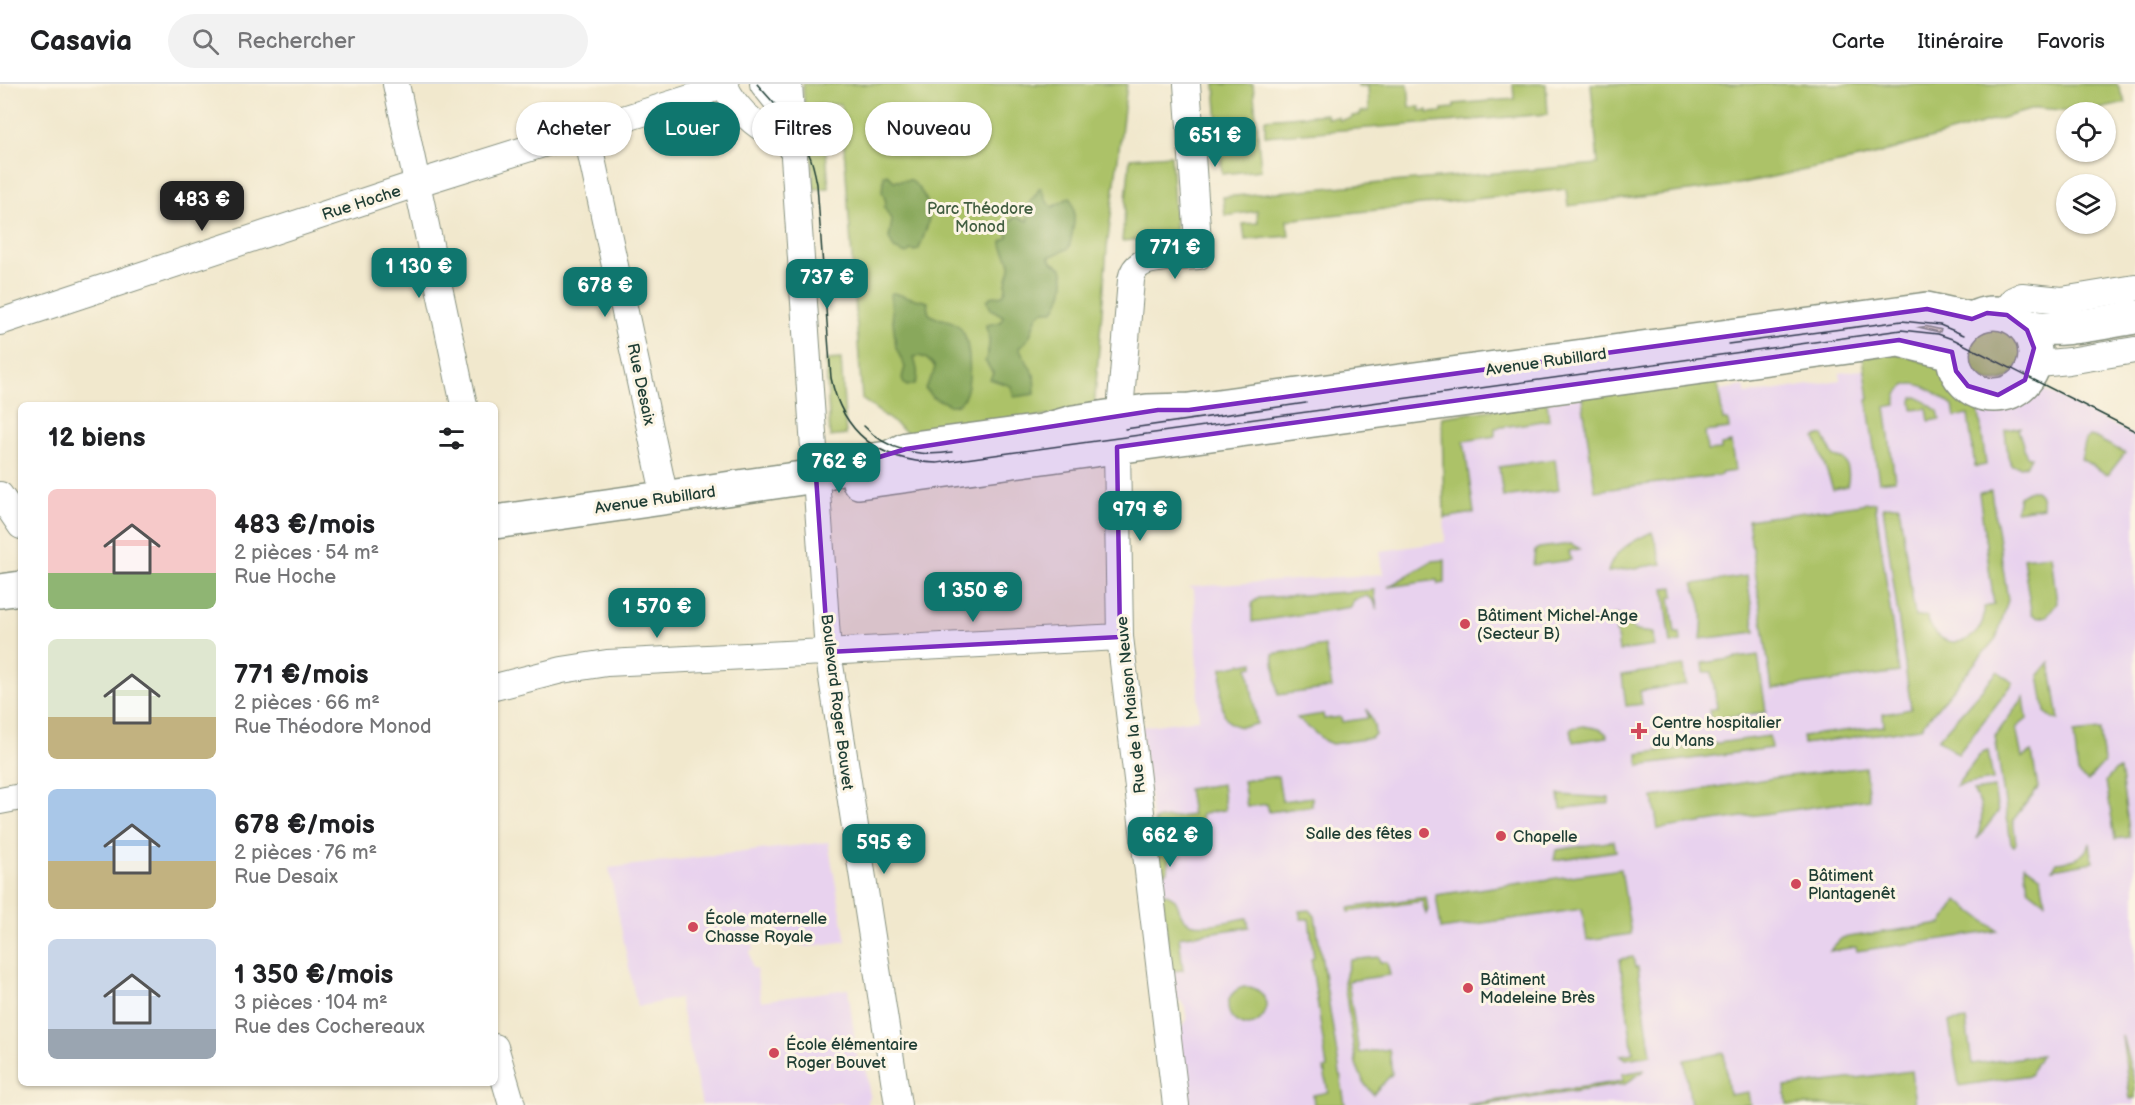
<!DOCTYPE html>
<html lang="fr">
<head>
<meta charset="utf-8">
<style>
  :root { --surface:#fff; --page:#f2f2f2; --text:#202124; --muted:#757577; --line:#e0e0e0; --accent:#0f766e }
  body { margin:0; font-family:"Balsamiq Sans",sans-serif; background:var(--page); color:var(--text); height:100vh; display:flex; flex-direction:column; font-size:22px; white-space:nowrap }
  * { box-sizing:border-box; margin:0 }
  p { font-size:20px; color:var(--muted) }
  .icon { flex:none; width:33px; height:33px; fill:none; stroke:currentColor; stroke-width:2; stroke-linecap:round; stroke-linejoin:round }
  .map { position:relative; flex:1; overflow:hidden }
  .panel { position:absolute; left:18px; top:318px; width:480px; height:684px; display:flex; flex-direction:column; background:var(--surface); border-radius:9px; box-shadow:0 2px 4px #0004 }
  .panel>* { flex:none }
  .guide { position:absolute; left:516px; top:18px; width:570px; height:54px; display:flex; gap:12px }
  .controls { position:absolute; left:2056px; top:18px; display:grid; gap:12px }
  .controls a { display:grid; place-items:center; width:60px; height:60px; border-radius:50%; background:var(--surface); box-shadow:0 2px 4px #0004; font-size:30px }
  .price { position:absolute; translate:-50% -51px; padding:0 14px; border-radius:12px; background:var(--accent); color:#fff; font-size:20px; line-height:39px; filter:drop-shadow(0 2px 3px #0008) }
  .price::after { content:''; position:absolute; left:50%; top:36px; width:18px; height:14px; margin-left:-9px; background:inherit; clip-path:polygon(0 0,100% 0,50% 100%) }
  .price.current { background:#222; color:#fff }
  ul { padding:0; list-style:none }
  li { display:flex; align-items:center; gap:18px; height:150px; padding:0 30px }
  li span { display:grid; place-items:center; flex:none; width:168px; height:120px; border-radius:9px; color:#555 }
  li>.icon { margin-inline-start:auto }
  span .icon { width:72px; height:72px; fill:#fffc; stroke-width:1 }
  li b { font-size:26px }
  h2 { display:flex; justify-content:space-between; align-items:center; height:72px; padding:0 30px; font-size:26px }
  .tag { padding:0 21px; border-radius:27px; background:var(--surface); box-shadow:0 2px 4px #0004; font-size:21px; line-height:54px }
  .tag.current { background:var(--accent); color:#fff }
  header { display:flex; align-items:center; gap:36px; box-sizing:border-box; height:84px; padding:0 30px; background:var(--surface); border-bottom:2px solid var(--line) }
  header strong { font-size:28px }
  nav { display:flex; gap:33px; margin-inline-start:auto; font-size:21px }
  .search { width:420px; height:54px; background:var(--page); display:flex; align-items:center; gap:15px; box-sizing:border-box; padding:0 21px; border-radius:33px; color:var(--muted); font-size:22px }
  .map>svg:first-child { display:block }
  .built { fill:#e8d2ee }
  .green { fill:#acc267; stroke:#66804e; stroke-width:1.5 }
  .forest { fill:#89a85c; stroke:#547248; stroke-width:1.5 }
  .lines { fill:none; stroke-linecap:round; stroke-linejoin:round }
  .minor-casing { stroke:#889280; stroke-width:28 }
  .major-casing { stroke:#889280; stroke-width:36 }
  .minor { stroke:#fff; stroke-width:26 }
  .major { stroke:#fff; stroke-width:33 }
  .tram { stroke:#1f3d34; stroke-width:1.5 }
  .marked { fill:#7b2cbf; fill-opacity:0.2; stroke:#7b2cbf; stroke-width:4.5; stroke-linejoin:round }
  .poi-dot { fill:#d1495b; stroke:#fcf5e5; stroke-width:2 }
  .labels { text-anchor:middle; stroke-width:6; stroke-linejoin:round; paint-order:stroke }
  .street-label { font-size:16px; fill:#1f3d34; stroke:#fcf5e5 }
  .park-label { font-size:16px; fill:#425e41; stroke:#fcf5e5 }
  .poi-label { font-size:16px; fill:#1f3d34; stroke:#fcf5e5; text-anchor:start }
</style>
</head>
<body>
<header>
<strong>Casavia</strong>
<div class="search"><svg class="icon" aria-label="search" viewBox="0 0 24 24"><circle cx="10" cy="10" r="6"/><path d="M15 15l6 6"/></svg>Rechercher</div>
<nav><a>Carte</a><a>Itinéraire</a><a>Favoris</a></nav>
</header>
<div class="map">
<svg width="2135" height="1021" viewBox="0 0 2135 1021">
  <rect width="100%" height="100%" fill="#fcf5e5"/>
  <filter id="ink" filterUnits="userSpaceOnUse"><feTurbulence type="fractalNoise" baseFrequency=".0167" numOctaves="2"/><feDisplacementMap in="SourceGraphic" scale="12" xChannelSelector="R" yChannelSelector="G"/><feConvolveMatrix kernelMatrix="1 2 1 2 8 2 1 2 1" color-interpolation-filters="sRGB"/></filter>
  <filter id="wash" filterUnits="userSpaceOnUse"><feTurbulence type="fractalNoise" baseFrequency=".008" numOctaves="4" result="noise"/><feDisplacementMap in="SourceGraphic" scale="24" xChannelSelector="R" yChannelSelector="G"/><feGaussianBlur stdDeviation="1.35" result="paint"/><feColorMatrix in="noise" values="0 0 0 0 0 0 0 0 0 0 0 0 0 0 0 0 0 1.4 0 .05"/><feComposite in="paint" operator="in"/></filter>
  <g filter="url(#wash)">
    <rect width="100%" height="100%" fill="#f1e8cd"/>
    <!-- built -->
    <path class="built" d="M 1863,273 L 1943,284 L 1955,305 L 1967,315 L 1982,321 L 2000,322 L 2015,318 L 2035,301 L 2135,352 L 2135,1021 L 1188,1021 L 1178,943 L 1183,942 L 1187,936 L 1186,930 L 1185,922 L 1181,917 L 1175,917 L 1141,643 L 1199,635 L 1194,505 L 1188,503 L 1383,490 L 1380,467 L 1445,458 L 1442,333 L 1717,293 L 1720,306 L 1744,302 L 1746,310 L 1785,305 L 1840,296 L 1840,289 L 1865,285 Z
      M 828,758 L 846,857 L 807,863 L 779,855 L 775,842 L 750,845 L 754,866 L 750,867 L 751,875 L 752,884 L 756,884 L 761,917 L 848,905 L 858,978 L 865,978 L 870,1015 L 868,1015 L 868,1021 L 842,1021 L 841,1019 L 827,1021 L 702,1021 L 679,914 L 637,923 L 609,784 Z"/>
    <!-- green -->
    <path class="green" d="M 803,0 L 1127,0 L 1107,164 L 1094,326 L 909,350 L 862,315 L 841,20 L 804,22 Z
      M 1215,0 L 1253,0 L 1261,86 L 1222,90 Z
      M 1358,0 L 1408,0 L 1410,23 L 1420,23 L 1420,27 L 1428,26 L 1428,29 L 1442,28 L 1442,25 L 1454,24 L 1454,20 L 1514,15 L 1513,0 L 1546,0 L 1548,30 L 1265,52 L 1265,35 L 1326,30 L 1327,34 L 1338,33 L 1339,36 L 1352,34 L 1352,32 L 1360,31 L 1360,28 L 1369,27 L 1368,2 L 1358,3 Z
      M 1591,0 L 2117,0 L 2126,19 L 2086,28 L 2037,24 L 1863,74 L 1729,102 L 1568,122 L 1566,105 L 1287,136 L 1289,152 L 1245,156 L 1243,140 L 1258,139 L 1257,127 L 1225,132 L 1223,113 L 1598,80 Z
      M 823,31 L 829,104 L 814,105 L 808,33 Z
      M 1171,71 L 1176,153 L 1122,157 L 1130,74 Z
      M1966 270a28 28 0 1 1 56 0a28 28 0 1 1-56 0Z
      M 1896,269 L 1943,284 C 1949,302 1961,313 1978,320 L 1986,381 L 1975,383 L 1968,331 L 1955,333 L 1953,322 C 1940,313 1917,291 1903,304 C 1897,308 1895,314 1896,321 L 1885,323 L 1895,396 L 1879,398 L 1867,316 L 1869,315 L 1863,273 Z
      M 841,275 L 846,351 L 830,353 L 826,276 Z
      M 1717,293 L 1723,336 L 1728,336 L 1729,345 L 1705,348 L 1707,367 L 1721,366 L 1721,361 L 1731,359 L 1735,387 L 1721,389 L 1721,391 L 1595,407 L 1582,313 Z
      M 1918,313 L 1938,327 L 1940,335 L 1929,337 L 1927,324 L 1913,326 L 1912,317 L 1913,314 Z
      M 1547,318 L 1549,336 L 1495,344 L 1495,352 L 1464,357 L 1474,429 L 1444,434 L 1442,333 Z
      M 2021,343 L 2018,345 L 2027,373 L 2031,373 L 2027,381 L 2022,383 L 2012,381 L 2008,373 L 2005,346 Z
      M 1823,351 L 1834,373 L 1844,375 C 1849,384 1850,392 1847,402 L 1833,405 L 1815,354 Z
      M 2089,353 L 2096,354 L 2125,369 L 2108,391 L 2081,375 L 2086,355 Z
      M 1555,375 L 1559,406 L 1503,413 L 1499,383 Z
      M 1991,407 L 2008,516 L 1997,553 L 1920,644 L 1804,660 L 1803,652 L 1884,642 L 1883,630 L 1911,625 L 1883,423 L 1899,421 L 1915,533 L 1927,532 C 1936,572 1987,563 1984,523 L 1994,521 L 1979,409 Z
      M 2028,407 L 2035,407 L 2041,412 L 2043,423 L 2016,427 L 2019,412 Z
      M 1875,418 L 1899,588 L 1772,605 L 1748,436 Z
      M 1652,448 L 1662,480 L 1608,488 C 1612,467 1633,457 1652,448 Z
      M 1571,460 L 1580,465 L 1569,467 L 1571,476 L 1533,481 L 1535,467 L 1539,464 Z
      M 2051,471 L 2057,519 L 2047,532 L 2038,534 L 2032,530 L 2031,527 L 2023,474 Z
      M 1445,476 L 1445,499 L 1438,500 L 1437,496 L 1388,503 L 1432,477 Z
      M 1747,492 L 1755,548 L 1701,555 C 1704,531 1703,522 1693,500 Z
      M 1673,503 L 1674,512 L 1670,513 L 1675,549 L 1680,549 L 1681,558 L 1671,560 L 1664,504 Z
      M 1374,506 L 1377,525 L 1374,517 L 1367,512 L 1354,516 L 1351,523 L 1252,538 L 1252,519 L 1259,514 Z
      M 1614,531 L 1617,531 L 1636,547 L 1653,549 L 1654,562 L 1619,567 Z
      M 1325,562 L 1332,604 L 1278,611 L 1273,570 Z
      M 1758,571 L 1766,628 L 1711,635 L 1709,626 L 1717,624 L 1712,588 L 1704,588 L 1703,579 Z
      M 1254,578 L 1254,582 L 1248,583 L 1257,640 C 1251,641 1242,644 1237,642 C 1216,638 1222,600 1222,584 Z
      M 2050,578 L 2059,636 L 2053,634 L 2045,628 L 2039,591 Z
      M 1684,582 L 1686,600 L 1640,607 L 1642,620 L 1626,622 L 1622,591 Z
      M 1998,587 L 2013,599 L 1958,670 L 1938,655 Z
      M 2024,613 L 2027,635 L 2016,644 L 2022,674 L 2032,668 L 2038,704 L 2013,736 L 2016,759 L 2014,762 L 2011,759 L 1995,652 Z
      M 1367,625 L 1374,641 L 1375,650 L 1371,654 L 1332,660 L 1325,657 L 1297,634 L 1323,630 L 1324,635 L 1341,633 L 1342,638 L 1368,634 Z
      M 1583,642 C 1592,644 1604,643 1608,653 L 1573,658 L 1571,644 Z
      M 2100,646 L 2104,679 L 2088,697 L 2078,690 L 2074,649 Z
      M 1769,652 L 1771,664 L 1639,682 L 1638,670 Z
      M 1988,666 L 1993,696 L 1956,702 L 1982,668 Z
      M 1865,683 L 1869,715 L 1658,745 L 1653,713 L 1780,693 Z
      M 2120,685 L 2130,753 L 2115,755 L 2106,697 L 2116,686 Z
      M 1278,692 L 1282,717 L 1312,713 L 1312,722 L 1269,728 L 1267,720 L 1247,723 L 1243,697 Z
      M 1222,700 L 1225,726 L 1201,730 L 1202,738 C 1172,742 1171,758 1168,786 L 1160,792 L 1154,736 L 1192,731 L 1188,705 Z
      M 1994,704 L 1998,728 L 1977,755 C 1982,737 1986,724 1973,707 Z
      M 1559,711 L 1609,714 L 1609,719 L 1561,725 Z
      M 1614,757 L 1616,767 L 1554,776 L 1556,766 Z
      M 2090,759 L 2093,778 L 2053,785 L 2057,778 C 2071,777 2085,774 2090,759 Z
      M 2025,781 L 2041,793 L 2045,818 L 2028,805 Z
      M 1621,785 L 1631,850 L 1587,856 L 1582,825 L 1441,845 L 1436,811 Z
      M 1162,809 C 1186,813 1172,835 1194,840 C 1208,843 1233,836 1247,834 L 1249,843 L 1179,853 L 1183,886 L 1171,887 Z
      M 1426,813 L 1428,826 L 1426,830 L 1422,817 L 1349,828 L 1349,824 Z
      M 1957,816 L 1998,847 L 1857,867 L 1856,863 L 1830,867 L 1841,854 L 1942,840 Z
      M 1310,826 L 1315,832 L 1345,1021 L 1314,1021 L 1313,1011 L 1328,1008 L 1324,985 L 1327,984 L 1311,875 L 1314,874 L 1309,835 L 1301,835 L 1299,827 Z
      M 1379,873 L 1380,878 L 1387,878 L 1390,891 L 1348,897 L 1359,969 L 1389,965 L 1392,990 L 1373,1010 L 1364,999 L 1356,980 L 1344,898 L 1350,876 Z
      M 1633,873 L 1635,883 L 1638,883 L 1651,971 L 1626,975 L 1621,971 L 1633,969 L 1620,875 Z
      M1228 922a19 19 0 1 1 38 0a19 19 0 1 1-38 0Z
      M 1966,936 L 1972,980 L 2041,971 L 2030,991 L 1959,1002 L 1949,938 Z
      M 2122,952 L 2135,1000 L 2135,1014 L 2130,1015 Z
      M 1724,969 L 1729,1011 L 1748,1008 L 1750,1021 L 1691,1021 L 1684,976 Z
      M 1645,986 L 1625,1000 L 1481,1021 L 1467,1021 L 1623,997 L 1622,990 Z
      M 1911,987 L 1915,1021 L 1787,1021 L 1785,1003 Z"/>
    <!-- forest -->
    <path class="forest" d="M 887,90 L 894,97 L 911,96 C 938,122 930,135 919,165 L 915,167 L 911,166 L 906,170 L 894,165 L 889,154 L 892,137 L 884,123 L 886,118 L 882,107 L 884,91 Z
      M 1039,104 L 1041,104 L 1048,119 L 1053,123 L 1070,113 C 1078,130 1073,146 1069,164 L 1049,173 L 1053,179 L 1062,184 C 1067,198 1062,216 1053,227 C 1032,225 1037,239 1029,253 C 1027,257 1022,261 1019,264 L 1034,290 L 1035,310 L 1014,313 L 1011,302 L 990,295 L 993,289 L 985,277 C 989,266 992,254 986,244 L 986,241 L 1001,238 L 1003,232 L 991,225 L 987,217 L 990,213 L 1003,211 L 1006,205 C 1004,196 1011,190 1010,180 C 1009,172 1001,166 1002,157 L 1008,153 L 1006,143 L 1009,137 L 1016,133 L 1028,137 L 1026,123 L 1037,109 Z
      M 893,209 L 928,218 C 924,239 945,232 956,240 C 964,246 967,255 968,265 C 970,277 973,324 950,321 C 946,320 946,318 942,317 C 932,315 931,312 925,304 L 933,290 L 935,283 C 930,276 922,270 914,273 C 916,283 920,289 915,300 L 907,302 C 899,297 903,291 905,283 L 896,264 L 890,210 Z"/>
  </g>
  <g filter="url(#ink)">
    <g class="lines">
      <defs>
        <path id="minor" d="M 396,0 L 464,321
          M 724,0 C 738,32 764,47 794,63
          M 763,0 L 791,35
          M 789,0 L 828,568 L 898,1021
          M 586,47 L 665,414
          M 2002,230 L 2013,216 L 2022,212 L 2062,216 L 2135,204
          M 0,238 L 428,96 L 700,11 L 721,0
          M 2039,280 L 2069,277 L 2135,266
          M 0,411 L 21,442
          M 495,603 L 562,586 L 607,579 L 1120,553
          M 0,717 L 21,713
          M 495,963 L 512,1021
          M 1176,1021 L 1120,553 L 1117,363 L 1131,196 C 1132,190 1134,184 1141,180 C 1152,173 1184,173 1199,172 L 1187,0"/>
        <path id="major" d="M1953 270a41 41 0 1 1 82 0a41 41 0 1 1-82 0Z
          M 2022,240 C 2049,251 2105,238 2135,233
          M 859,398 L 1899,256 L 1952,269
          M 495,438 L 816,392 L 857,378 L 888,374 L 906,365 L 1042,347 L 1073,338 L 1147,327 L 1189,326 L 1927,225 L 1972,235
          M 0,507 L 21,504"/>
      </defs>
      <!-- minor casing -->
      <use href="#minor" class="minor-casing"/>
      <!-- major casing -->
      <use href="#major" class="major-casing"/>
      <!-- minor -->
      <use href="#minor" class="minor"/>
      <!-- major -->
      <use href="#major" class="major"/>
      <!-- tram -->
      <path class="tram" d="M 757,0 C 775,21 797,42 808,68 C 813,78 815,89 817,100 L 831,294 C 843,350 880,377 937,379 L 1901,246 L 1938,250 L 1955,256 L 2135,347
        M 1728,260 L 1902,237 L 1940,241 L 1964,251
        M 864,342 C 887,367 920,373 952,368
        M 1125,345 L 1306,319"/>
    </g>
  </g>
  <!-- marked area -->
  <path class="marked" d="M 1927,225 L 1972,235 L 1987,229 L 2007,231 L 2027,246 L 2034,264 L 2025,296 L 1998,311 L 1968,302 L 1956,287 L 1952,268 L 1899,256 L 1117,363 L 1120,553 L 828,568 L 816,392 L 906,365 L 1158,326 L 1189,326 Z"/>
  <!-- markers -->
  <g class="poi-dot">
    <circle cx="1465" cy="540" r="6"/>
    <path d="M1636 638h6v6h6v6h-6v6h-6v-6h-6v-6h6z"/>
    <circle cx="1424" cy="749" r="6"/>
    <circle cx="1501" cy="752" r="6"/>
    <circle cx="1796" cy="800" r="6"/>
    <circle cx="693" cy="843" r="6"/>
    <circle cx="1468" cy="904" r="6"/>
    <circle cx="774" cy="969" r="6"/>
  </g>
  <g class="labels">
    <!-- street labels -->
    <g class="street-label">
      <text transform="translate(361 118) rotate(-18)" y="6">Rue Hoche</text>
      <text transform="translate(1546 277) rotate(-8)" y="6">Avenue Rubillard</text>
      <text transform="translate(642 300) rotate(78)" y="6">Rue Desaix</text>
      <text transform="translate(655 415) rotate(-8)" y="6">Avenue Rubillard</text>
      <text transform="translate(838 618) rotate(83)" y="6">Boulevard Roger Bouvet</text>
      <text transform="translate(1130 621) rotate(-96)" y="6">Rue de la Maison Neuve</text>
    </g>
    <!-- park labels -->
    <g class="park-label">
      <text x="980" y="130">Parc Théodore<tspan x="980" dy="18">Monod</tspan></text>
    </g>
    <!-- poi labels -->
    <g class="poi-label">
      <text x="1477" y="537">Bâtiment Michel-Ange<tspan x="1477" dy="18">(Secteur B)</tspan></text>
      <text x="1652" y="644">Centre hospitalier<tspan x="1652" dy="18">du Mans</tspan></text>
      <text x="1412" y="755" text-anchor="end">Salle des fêtes</text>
      <text x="1513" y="758">Chapelle</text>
      <text x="1808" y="797">Bâtiment<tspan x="1808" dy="18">Plantagenêt</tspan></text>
      <text x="705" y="840">École maternelle<tspan x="705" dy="18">Chasse Royale</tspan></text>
      <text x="1480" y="901">Bâtiment<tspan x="1480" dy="18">Madeleine Brès</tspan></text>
      <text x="786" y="966">École élémentaire<tspan x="786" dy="18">Roger Bouvet</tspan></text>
    </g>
  </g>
</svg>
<div class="controls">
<a><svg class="icon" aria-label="locate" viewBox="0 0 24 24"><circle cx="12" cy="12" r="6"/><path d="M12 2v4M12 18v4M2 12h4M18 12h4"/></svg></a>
<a><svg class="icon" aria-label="layers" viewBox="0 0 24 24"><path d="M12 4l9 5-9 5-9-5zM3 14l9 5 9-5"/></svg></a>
</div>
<b class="price" style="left:1215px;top:84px">651 €</b>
<b class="price current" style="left:202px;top:148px">483 €</b>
<b class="price" style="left:1175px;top:196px">771 €</b>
<b class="price" style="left:419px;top:215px">1 130 €</b>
<b class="price" style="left:827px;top:226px">737 €</b>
<b class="price" style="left:605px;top:234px">678 €</b>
<b class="price" style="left:839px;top:410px">762 €</b>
<b class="price" style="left:1140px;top:458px">979 €</b>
<b class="price" style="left:973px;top:539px">1 350 €</b>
<b class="price" style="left:657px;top:555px">1 570 €</b>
<b class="price" style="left:1170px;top:784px">662 €</b>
<b class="price" style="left:884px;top:791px">595 €</b>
<div class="guide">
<a class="tag">Acheter</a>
<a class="tag current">Louer</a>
<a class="tag">Filtres</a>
<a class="tag">Nouveau</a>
</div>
<section class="panel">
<h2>12 biens<svg class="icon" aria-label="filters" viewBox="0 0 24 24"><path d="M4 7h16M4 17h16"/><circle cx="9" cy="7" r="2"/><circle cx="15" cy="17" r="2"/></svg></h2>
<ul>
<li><span style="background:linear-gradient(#f6c9c9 70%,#8fb573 0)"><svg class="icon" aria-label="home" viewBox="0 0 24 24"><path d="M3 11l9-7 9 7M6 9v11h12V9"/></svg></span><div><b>483 €/mois</b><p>2 pièces · 54 m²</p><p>Rue Hoche</p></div></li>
<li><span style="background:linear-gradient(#dfe7d0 65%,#c2b280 0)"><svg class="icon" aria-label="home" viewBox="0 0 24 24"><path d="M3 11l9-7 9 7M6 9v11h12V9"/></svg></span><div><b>771 €/mois</b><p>2 pièces · 66 m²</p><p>Rue Théodore Monod</p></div></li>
<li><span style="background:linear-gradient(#a9c7e8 60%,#c2b280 0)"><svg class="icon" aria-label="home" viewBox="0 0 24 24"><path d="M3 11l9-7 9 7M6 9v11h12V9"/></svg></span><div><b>678 €/mois</b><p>2 pièces · 76 m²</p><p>Rue Desaix</p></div></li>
<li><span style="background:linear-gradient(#c9d6e8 75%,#9aa5b1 0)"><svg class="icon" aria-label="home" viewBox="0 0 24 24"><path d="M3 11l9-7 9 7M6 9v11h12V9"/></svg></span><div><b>1 350 €/mois</b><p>3 pièces · 104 m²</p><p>Rue des Cochereaux</p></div></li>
</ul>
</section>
</div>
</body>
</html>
